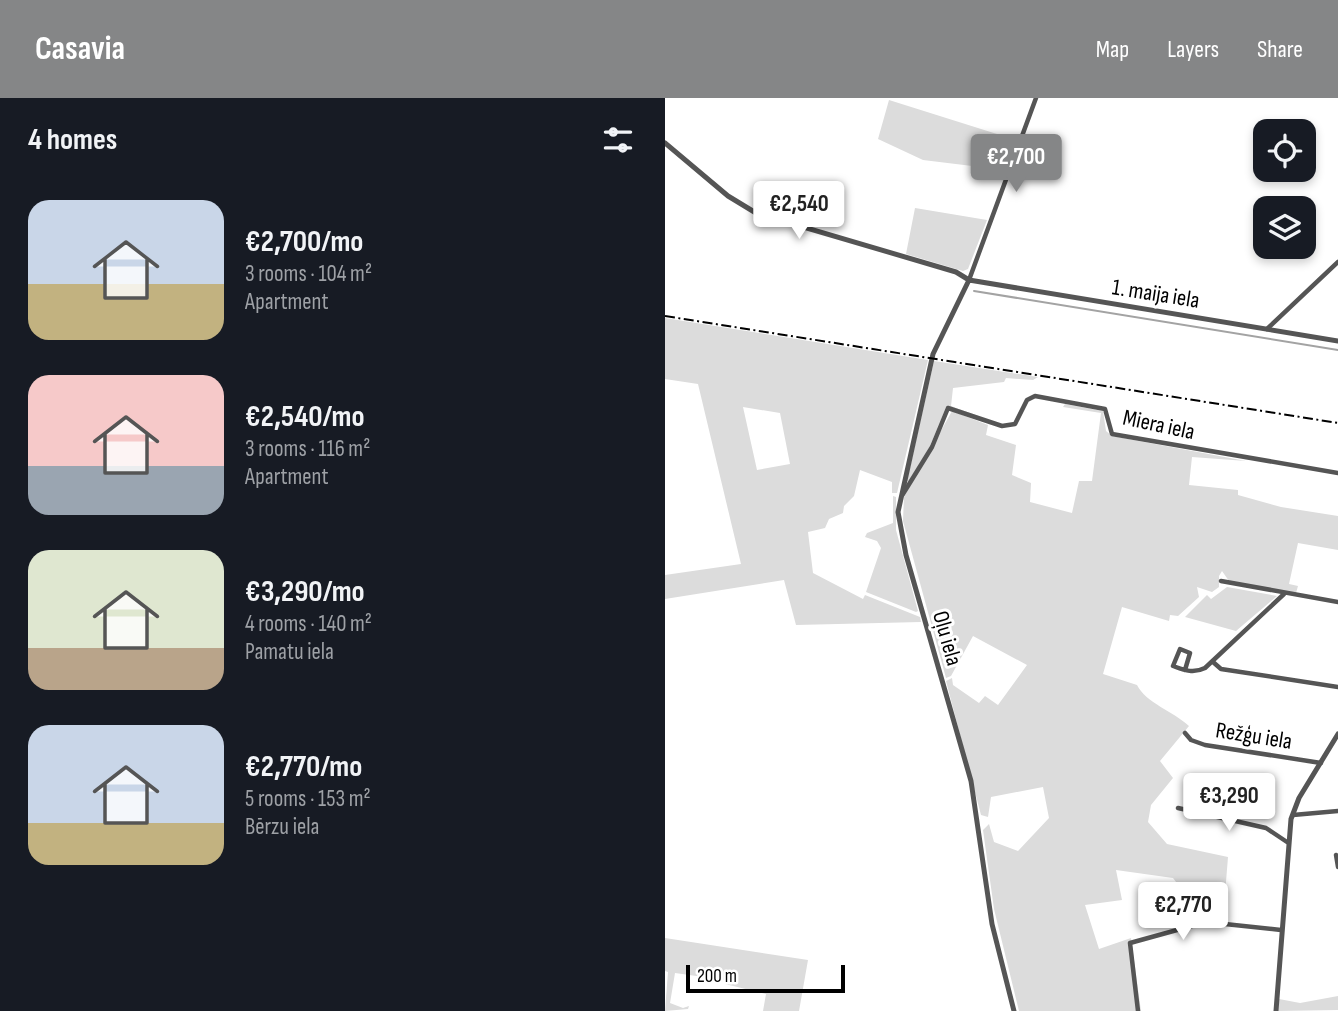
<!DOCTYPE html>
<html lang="en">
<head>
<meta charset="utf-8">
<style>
  :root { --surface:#171b24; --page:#20242c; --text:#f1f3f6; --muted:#9ea1a6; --accent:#858687 }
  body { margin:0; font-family:"Sofia Sans Condensed",sans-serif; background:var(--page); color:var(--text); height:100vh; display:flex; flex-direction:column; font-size:26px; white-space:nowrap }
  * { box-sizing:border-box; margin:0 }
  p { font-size:23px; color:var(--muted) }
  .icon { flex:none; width:38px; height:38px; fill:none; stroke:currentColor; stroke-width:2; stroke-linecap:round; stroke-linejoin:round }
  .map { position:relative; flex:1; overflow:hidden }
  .sheet { display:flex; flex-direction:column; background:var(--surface); width:665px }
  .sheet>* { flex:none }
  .fabs { position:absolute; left:588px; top:21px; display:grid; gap:14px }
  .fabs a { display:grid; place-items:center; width:63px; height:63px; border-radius:14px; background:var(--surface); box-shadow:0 4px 10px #0003; font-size:35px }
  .scale { position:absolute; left:21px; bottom:18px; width:159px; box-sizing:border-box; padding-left:7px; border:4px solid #000; border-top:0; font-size:19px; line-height:24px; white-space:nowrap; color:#000; -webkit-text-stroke:5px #fff; paint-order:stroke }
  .price { position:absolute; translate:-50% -60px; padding:0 16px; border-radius:7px; background:#fff; color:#222; font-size:23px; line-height:46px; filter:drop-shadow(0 2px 4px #0008) }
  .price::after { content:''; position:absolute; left:50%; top:42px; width:21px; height:16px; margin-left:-10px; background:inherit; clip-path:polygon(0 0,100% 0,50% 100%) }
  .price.selected { background:var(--accent); color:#fff }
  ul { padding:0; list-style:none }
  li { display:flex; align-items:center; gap:21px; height:175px; padding:0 28px }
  li span { display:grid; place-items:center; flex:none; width:196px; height:140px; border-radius:21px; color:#555 }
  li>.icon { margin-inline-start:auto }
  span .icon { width:84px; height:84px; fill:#fffc; stroke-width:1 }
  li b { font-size:30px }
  h2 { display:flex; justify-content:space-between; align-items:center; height:84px; padding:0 28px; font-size:30px }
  header { display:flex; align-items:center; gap:42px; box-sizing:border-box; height:98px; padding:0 35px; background:var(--accent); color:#fff }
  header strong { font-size:33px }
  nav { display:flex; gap:38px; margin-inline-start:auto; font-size:24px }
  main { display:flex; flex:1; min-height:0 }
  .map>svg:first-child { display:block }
  .green { fill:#dcdcdc; fill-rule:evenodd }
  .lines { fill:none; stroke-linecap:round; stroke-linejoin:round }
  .stream { stroke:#a3a3a3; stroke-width:2 }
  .minor { stroke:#555; stroke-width:4.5 }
  .tertiary { stroke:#555; stroke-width:5 }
  .rail { stroke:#000; stroke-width:2; stroke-dasharray:10 3.5 2 3.5; stroke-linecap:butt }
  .labels { text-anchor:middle; stroke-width:6; stroke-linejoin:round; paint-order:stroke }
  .street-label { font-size:23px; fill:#000; stroke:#fff }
</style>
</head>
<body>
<header>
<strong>Casavia</strong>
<nav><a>Map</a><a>Layers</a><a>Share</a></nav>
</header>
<main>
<section class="sheet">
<h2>4 homes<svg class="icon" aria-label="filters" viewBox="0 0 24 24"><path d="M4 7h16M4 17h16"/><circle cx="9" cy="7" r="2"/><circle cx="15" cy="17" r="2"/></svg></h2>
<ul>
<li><span style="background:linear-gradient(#c9d6e8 60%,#c2b280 0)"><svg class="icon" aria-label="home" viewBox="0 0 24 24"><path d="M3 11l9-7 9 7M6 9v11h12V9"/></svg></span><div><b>€2,700/mo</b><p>3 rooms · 104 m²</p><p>Apartment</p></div></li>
<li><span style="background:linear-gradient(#f6c9c9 65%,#9aa5b1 0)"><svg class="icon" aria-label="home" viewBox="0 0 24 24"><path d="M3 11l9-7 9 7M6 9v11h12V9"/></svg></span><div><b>€2,540/mo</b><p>3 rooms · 116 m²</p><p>Apartment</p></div></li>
<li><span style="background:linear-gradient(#dfe7d0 70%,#b9a48a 0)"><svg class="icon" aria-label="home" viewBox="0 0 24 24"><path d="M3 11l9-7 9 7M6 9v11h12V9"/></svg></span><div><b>€3,290/mo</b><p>4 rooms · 140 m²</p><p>Pamatu iela</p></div></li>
<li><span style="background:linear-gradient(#c9d6e8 70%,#c2b280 0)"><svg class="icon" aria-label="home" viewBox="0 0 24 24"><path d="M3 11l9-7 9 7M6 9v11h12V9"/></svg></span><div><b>€2,770/mo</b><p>5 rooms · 153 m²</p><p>Bērzu iela</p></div></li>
</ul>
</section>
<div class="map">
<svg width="673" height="913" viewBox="0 0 673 913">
  <rect width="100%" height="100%" fill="#fff"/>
  <!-- green -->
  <path class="green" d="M 224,2 L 351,42 L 340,72 L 258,62 L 213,41 Z
    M 250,110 L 322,122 L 303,171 L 298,173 L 241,156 Z
    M 0,220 L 263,262 L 232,395 L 227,395 L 227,384 L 195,372 L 189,398 L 179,408 L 178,415 L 164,421 L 160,430 L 143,434 L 148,475 L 198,501 L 200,497 L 255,519 L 256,524 L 131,527 L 119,482 L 0,501 L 0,477 L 76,466 L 33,286 L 0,281 ZM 78,309 L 115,315 L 125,366 L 92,372 Z
    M 269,263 L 373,279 L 368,282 L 341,280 L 339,284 L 288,290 L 286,308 L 316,319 L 281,309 L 265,348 L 244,383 L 242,383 Z
    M 400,306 L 438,313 L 441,333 L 447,338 L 581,363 L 527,359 L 524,387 L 573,392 L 573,397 L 616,409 L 673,418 L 673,452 L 633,445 L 624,486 L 633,488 L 631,495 L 564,483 L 557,473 L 554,478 L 554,489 L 547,494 L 532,489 L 534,499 L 513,518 L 505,517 L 504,523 L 457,509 L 438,576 L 472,587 C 481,605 508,613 524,628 L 495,663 L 508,680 L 486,707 L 483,724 L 502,746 L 563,759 L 558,821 L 541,823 L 508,780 L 451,772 L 457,802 L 420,807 L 434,851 L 466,840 L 476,913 L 354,913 L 329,811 L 318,732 L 324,726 L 329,744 L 353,753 L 384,720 L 378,689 L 326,699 L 323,719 L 316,717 L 281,583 L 287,580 L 288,587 L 314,605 L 320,598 L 333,607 L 362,567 L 308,538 L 286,578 L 281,580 L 238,423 L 239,399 L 287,313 L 323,327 L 321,337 L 351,347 L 347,377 L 366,385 L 365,404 L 407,415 L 414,383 L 427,383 L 436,315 L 398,309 Z
    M 228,398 L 231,399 L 231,432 L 253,513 L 251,514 L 201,494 L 216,450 L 212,443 L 200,439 L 202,435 L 228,425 Z
    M 562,489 L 612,498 L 571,533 L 520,519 L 542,497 L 546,501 Z
    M 0,840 L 143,862 L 134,913 L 98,913 L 101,896 L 60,886 L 60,882 L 10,875 L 5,905 L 18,910 L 24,908 L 23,911 L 0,913 L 3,874 L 0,873 Z
    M 673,898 L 673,912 L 613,913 L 614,901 L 635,905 Z"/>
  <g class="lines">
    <!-- stream -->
    <path class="stream" d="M 309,193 L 673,252"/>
    <!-- minor -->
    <path class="minor" d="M 304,182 L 371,0
      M 602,231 L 673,164
      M 238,396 L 267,349 L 283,310 L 337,328 L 350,326 L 362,302 L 370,298 L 440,311 L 447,336 L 673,375
      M 556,483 L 673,504
      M 548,564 L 556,571 L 673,589
      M 520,572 L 525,555 L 515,551 L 508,568 C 519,572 528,576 540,570 L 619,496
      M 520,635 L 526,642 L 540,647 L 656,665
      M 513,710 L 601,730 L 622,744
      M 628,717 L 673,713
      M 671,757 L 673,769
      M 516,790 L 540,823
      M 473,913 L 465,845 L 541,824 L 616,832"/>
    <!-- tertiary -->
    <path class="tertiary" d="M 0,45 L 63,98 L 91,115 L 291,174 L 304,182 L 673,243
      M 304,182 L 268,256 L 233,414 L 241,457 L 306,683 L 327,826 L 349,913
      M 611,913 L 626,721 L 634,700 L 673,636"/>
    <!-- rail -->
    <path class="rail" d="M 0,218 L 673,325"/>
  </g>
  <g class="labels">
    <!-- street labels -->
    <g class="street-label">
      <text transform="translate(491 195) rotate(9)" y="8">1. maija iela</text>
      <text transform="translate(494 326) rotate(12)" y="8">Miera iela</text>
      <text transform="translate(283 540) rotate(74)" y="8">Oļu iela</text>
      <text transform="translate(589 637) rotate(9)" y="8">Režģu iela</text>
    </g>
  </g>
</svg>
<div class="fabs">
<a><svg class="icon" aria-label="locate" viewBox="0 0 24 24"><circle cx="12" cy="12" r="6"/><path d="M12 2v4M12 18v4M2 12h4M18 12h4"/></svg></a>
<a><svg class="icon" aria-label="layers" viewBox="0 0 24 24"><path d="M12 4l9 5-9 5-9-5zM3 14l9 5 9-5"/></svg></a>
</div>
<div class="scale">200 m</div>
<b class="price selected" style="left:351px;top:96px">€2,700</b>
<b class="price" style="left:134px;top:143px">€2,540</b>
<b class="price" style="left:564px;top:735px">€3,290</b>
<b class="price" style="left:518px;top:844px">€2,770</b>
</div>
</main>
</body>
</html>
